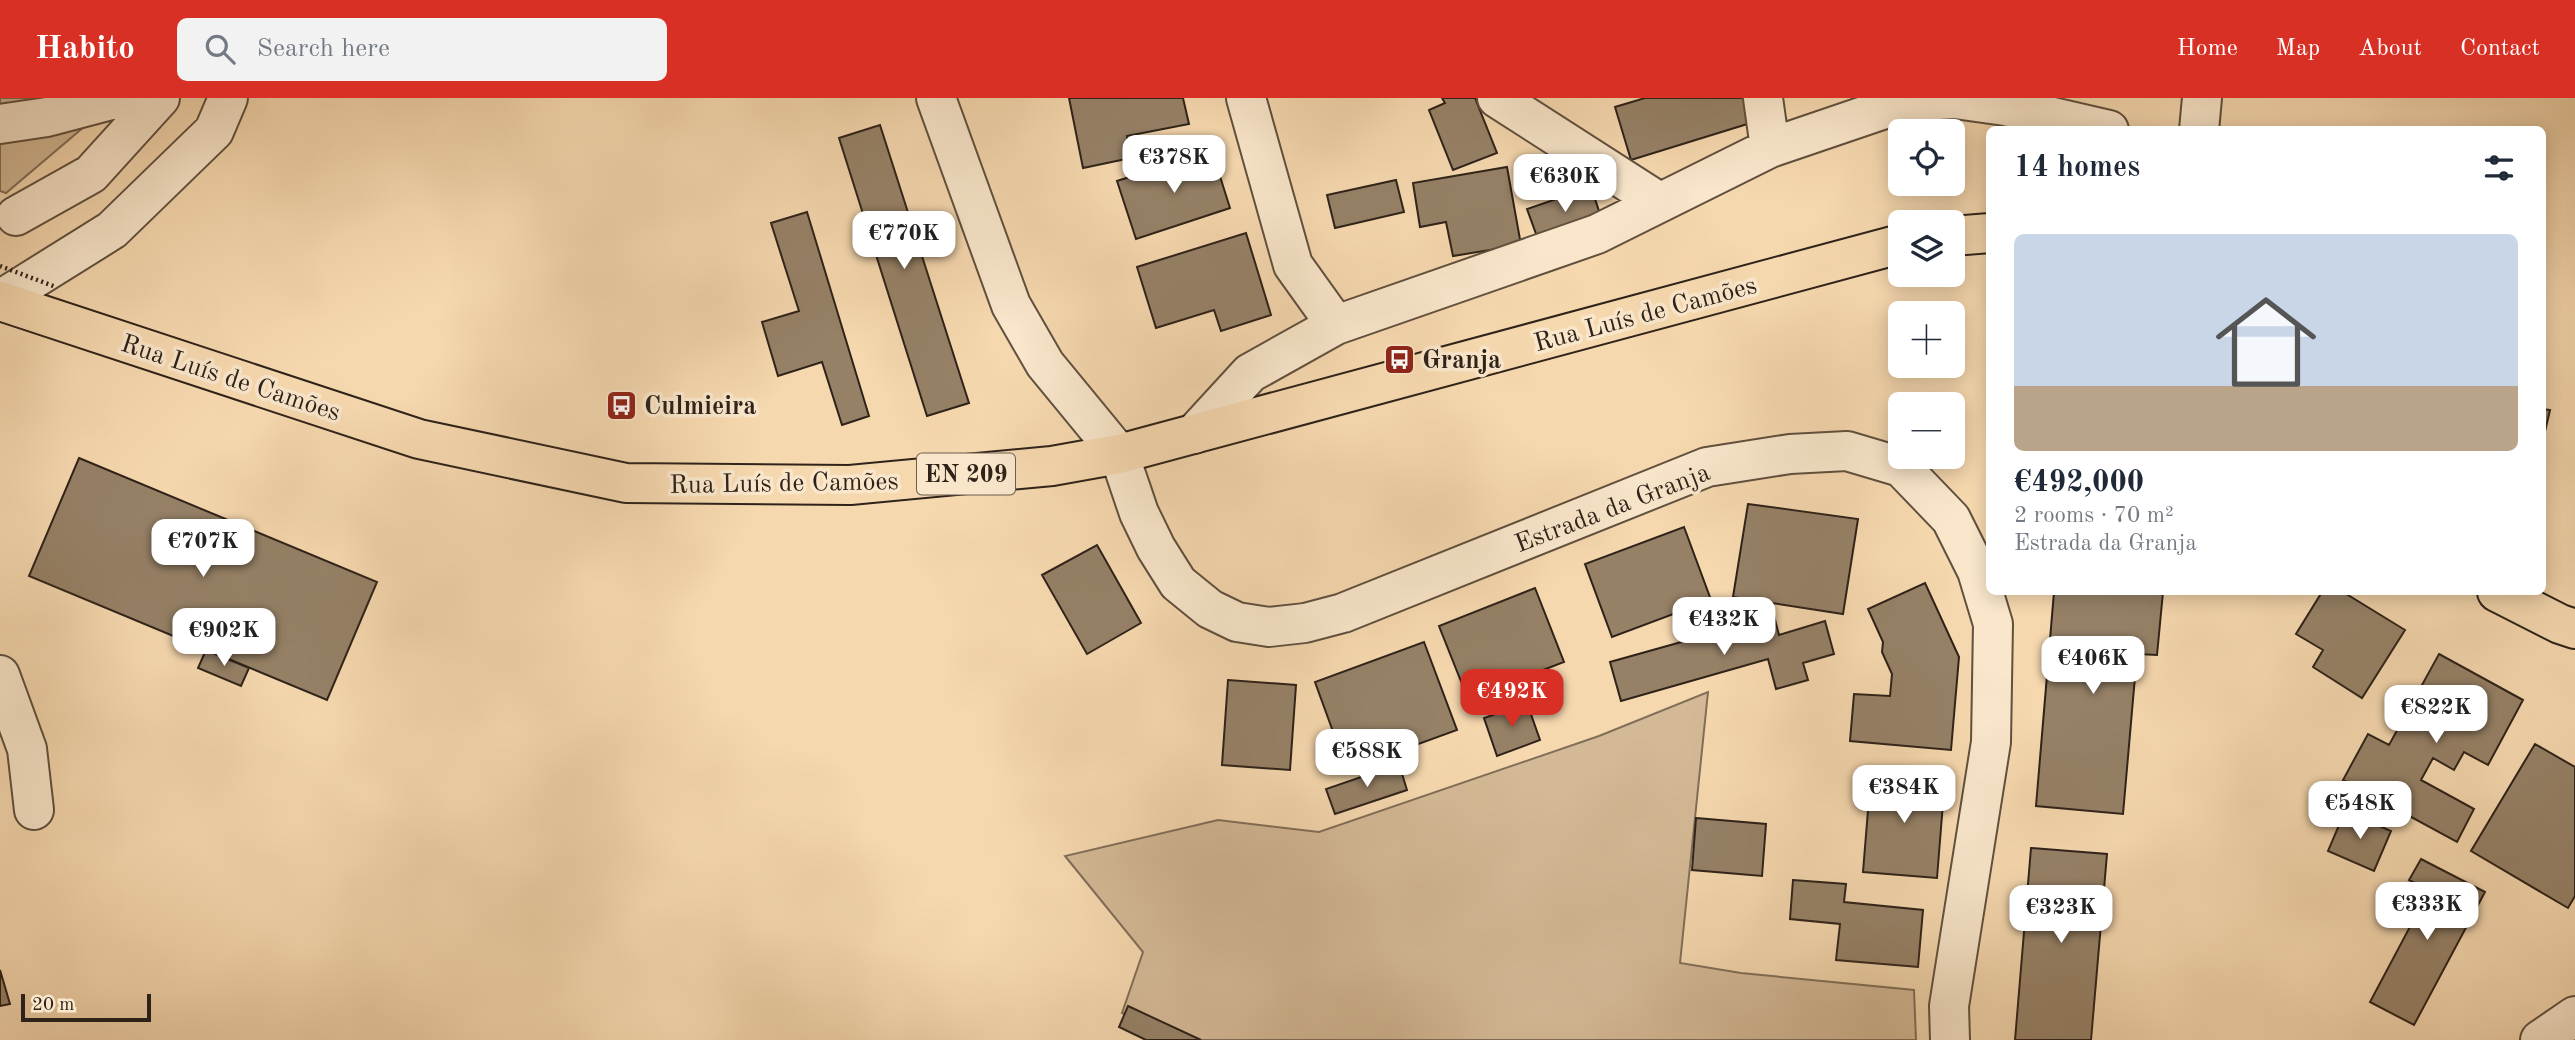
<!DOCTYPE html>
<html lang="en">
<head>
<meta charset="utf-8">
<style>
  :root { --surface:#fff; --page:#f2f2f3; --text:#1f2937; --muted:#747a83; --line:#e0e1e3; --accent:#d93025 }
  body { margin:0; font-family:"Old Standard TT",serif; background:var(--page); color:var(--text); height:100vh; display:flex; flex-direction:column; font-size:26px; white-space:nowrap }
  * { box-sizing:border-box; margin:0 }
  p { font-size:23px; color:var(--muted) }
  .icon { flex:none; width:38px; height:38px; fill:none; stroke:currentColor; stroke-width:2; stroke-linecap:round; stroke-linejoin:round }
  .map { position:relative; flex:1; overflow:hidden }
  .side { position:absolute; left:1986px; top:28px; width:560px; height:469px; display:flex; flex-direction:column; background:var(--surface); border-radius:10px; box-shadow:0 4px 18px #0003 }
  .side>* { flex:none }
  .tools { position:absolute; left:1888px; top:21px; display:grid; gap:14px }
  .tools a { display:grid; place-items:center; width:77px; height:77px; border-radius:10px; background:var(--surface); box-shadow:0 4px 18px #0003; font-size:35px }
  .scale { position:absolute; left:21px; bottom:18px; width:130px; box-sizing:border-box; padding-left:7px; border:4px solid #2e2219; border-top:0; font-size:19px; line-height:24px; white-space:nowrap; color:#2e2219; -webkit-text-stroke:5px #f9e6cb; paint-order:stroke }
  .price { position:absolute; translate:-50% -60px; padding:0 16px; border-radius:14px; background:#fff; color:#222; font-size:23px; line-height:46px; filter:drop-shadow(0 2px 4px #0008) }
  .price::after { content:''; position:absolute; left:50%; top:42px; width:21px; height:16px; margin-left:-10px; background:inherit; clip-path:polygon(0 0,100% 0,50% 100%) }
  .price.active { background:var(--accent); color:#fff }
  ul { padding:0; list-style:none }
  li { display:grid; align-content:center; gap:14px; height:371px; padding:0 28px }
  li+li { border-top:2px solid var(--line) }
  li span { display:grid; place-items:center; height:217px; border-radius:10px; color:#555 }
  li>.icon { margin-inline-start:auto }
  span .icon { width:126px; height:126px; fill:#fffc; stroke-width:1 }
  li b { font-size:30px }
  h2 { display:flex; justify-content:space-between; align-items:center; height:84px; padding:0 28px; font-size:30px }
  header { display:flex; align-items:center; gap:42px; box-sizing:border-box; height:98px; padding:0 35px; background:var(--accent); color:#fff }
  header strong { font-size:33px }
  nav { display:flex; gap:38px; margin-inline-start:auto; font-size:24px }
  .search { width:490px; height:63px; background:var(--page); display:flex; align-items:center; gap:18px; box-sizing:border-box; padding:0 24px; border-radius:10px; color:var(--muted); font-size:26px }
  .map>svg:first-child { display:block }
  .green { fill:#d4b996; stroke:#816e58; stroke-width:2 }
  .building { fill:#968167; stroke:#2e2219; stroke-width:2 }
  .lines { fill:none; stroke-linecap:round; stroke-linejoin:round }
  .minor-casing { stroke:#60503e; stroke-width:42 }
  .major-casing { stroke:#2e2219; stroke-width:42 }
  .minor { stroke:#f9e6cb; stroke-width:38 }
  .major { stroke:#f6d8af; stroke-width:38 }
  .path-bridge { stroke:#2e2219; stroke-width:4.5; stroke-dasharray:2 3.5; stroke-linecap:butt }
  .labels { text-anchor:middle; stroke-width:7; stroke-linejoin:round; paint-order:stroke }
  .shield { fill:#f9e6cb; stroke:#6b5d4e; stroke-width:2 }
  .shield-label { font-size:24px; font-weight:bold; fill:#2e2219 }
  .street-label { font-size:26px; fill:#2e2219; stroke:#f9e6cb }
  .poi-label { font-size:26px; font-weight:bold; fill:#2e2219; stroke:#f9e6cb; text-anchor:start }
</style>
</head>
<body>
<header>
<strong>Habito</strong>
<div class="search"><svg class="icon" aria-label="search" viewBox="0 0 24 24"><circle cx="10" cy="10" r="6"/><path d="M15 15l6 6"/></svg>Search here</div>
<nav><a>Home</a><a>Map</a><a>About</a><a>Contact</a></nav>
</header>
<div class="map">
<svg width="2575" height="942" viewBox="0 0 2575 942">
  <rect width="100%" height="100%" fill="#f6d8af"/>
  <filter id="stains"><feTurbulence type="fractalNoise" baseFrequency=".00286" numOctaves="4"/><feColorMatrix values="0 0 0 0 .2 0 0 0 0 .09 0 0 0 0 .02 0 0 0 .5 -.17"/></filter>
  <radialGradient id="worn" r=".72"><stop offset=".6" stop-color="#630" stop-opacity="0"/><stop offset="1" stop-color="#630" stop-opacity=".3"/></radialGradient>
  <!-- green -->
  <path class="green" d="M 0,0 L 118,0 L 6,95 L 0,93 Z
    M 1708,594 L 1680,865 L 1741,875 L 1914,892 L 1916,942 L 1178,942 L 1122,915 L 1143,854 L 1065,758 L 1218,722 L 1319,734 L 1599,638 Z"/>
  <!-- building -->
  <path class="building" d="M 1069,0 L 1183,0 L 1189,26 L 1127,38 L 1131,60 L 1083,70 Z
    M 1442,0 L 1475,0 L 1497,55 L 1453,72 L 1429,12 L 1445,5 Z
    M 1645,0 L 1750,0 L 1757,23 L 1631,62 L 1615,9 Z
    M 880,27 L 969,305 L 927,318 L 839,40 Z
    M 1212,53 L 1230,110 L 1136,141 L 1117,83 Z
    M 1507,69 L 1521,147 L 1453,158 L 1446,124 L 1420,129 L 1413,85 Z
    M 1396,82 L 1404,114 L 1335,130 L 1327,97 Z
    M 1591,89 L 1602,122 L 1539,144 L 1527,111 Z
    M 807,114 L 869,318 L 842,327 L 822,264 L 778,278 L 762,224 L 799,213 L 771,125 Z
    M 1246,135 L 1271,217 L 1221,233 L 1214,212 L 1156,230 L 1137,169 Z
    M 2543,311 L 2550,312 L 2543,342 Z
    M 79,360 L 377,484 L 327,602 L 29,478 Z
    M 1748,406 L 1858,421 L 1843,516 L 1733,499 Z
    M 1684,429 L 1711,502 L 1612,539 L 1585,466 Z
    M 1097,447 L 1141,525 L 1087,556 L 1042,477 Z
    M 1925,485 L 1959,559 L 1951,652 L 1850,643 L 1854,596 L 1890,598 L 1892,576 L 1882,554 L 1883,544 L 1868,511 Z
    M 1535,490 L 1564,564 L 1468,601 L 1439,528 Z
    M 2054,494 L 2163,494 L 2157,557 L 2137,556 L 2123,716 L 2036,708 Z
    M 2322,494 L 2343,494 L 2405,532 L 2362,600 L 2313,569 L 2323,552 L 2296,536 Z
    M 1774,518 L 1779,537 L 1825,523 L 1834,556 L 1803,565 L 1808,582 L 1776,591 L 1768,561 L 1621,603 L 1610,564 Z
    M 1424,544 L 1457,632 L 1347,672 L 1315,584 Z
    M 206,552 L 249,570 L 241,588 L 198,570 Z
    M 2439,556 L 2523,602 L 2488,667 L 2464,654 L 2454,672 L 2433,660 L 2421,682 L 2474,711 L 2457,744 L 2343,682 L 2368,636 L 2389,647 Z
    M 1228,582 L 1296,587 L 1290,672 L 1222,667 Z
    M 1527,605 L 1540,642 L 1497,658 L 1484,620 Z
    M 2535,646 L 2575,669 L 2575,798 L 2568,810 L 2471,753 Z
    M 1399,666 L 1407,692 L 1335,716 L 1326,691 Z
    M 1871,675 L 1945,680 L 1937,780 L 1863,774 Z
    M 2345,713 L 2391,733 L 2374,773 L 2328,753 Z
    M 1696,720 L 1766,726 L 1762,778 L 1692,772 Z
    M 2031,750 L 2107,756 L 2091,942 L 2015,942 Z
    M 2421,761 L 2485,794 L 2414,927 L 2370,904 L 2429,793 L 2409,782 Z
    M 1793,782 L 1846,786 L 1844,804 L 1923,812 L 1918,869 L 1836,862 L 1840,826 L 1790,821 Z
    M 0,872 L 10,906 L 0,908 Z
    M 1128,908 L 1201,942 L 1146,942 L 1119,929 Z"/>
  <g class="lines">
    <defs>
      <path id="minor" d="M 936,0 L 1011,207 L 1045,266 L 1119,356 L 1139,415 L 1156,450 L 1178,485 L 1210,511 L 1237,524 L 1269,529 L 1305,525 L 1343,515 L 1707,369 L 1790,356 L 1847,353 L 1901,369 L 1951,421 L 1977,473 L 1993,526 L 1991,644 L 1949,908 L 1950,942
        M 1246,0 L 1293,167 L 1336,227
        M 1497,0 L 1659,104
        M 1763,0 L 1770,50
        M 0,26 L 47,19 L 119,0
        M 2199,32 L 2202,0
        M 16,118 L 91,76 L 160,0
        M 0,202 L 112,132 L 214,33 L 228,0
        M 1194,336 L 1250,275 L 1336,227 L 1597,136 L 1770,50 L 1905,4 L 1955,1 L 2005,8 L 2109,32
        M 0,577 L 27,651 L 34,712
        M 2540,942 L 2575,918"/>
      <path id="major" d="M 1953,138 L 1990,135
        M 0,203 L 419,341 L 626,385 L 850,387 L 1052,368 L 1119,356 L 1900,146
        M 2497,494 L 2560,526 L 2575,531"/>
    </defs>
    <!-- minor casing -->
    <use href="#minor" class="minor-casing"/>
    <!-- major casing -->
    <use href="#major" class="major-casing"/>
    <!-- minor -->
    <use href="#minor" class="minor"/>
    <!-- major -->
    <use href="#major" class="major"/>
    <!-- path-bridge -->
    <path class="path-bridge" d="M 0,168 L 56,189"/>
  </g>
  <!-- icons -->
  <defs>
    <symbol id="bus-square" viewBox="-11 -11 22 22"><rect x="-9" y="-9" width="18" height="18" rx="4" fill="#8f2418" stroke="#f9e6cb"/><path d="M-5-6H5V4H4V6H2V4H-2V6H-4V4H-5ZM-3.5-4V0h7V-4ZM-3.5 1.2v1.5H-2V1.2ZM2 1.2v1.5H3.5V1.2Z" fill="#fff"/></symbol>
  </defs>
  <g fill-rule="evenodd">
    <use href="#bus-square" x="1382" y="244" width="35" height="35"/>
    <use href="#bus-square" x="604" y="290" width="35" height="35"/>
  </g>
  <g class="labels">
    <!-- shield labels -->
    <rect class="shield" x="917" y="355.5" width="98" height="41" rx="5"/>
    <g class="shield-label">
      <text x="966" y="384">EN 209</text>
    </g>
    <!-- street labels -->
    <g class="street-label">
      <text transform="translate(1645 215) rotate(-15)" y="9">Rua Luís de Camões</text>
      <text transform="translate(231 279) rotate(18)" y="9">Rua Luís de Camões</text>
      <text transform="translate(784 384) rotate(-1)" y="9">Rua Luís de Camões</text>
      <text transform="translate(1612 409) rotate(-21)" y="9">Estrada da Granja</text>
    </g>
    <!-- poi labels -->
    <g class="poi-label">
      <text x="1422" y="270">Granja</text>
      <text x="644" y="316">Culmieira</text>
    </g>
  </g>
  <rect width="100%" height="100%" filter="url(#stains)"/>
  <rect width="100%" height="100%" fill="url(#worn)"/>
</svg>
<div class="tools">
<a><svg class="icon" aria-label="locate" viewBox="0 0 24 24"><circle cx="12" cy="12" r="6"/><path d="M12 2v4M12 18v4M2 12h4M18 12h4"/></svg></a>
<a><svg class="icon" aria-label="layers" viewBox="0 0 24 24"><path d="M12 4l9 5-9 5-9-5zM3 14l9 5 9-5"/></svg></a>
<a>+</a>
<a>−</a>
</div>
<div class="scale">20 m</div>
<b class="price" style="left:1174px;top:97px">€378K</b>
<b class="price" style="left:1565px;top:116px">€630K</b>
<b class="price" style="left:904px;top:173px">€770K</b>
<b class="price" style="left:203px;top:481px">€707K</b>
<b class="price" style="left:1724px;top:559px">€432K</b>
<b class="price" style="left:224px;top:570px">€902K</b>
<b class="price" style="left:2093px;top:598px">€406K</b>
<b class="price active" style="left:1512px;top:631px">€492K</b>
<b class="price" style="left:2436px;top:647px">€822K</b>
<b class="price" style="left:1367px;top:691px">€588K</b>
<b class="price" style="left:1904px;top:727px">€384K</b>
<b class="price" style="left:2360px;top:743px">€548K</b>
<b class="price" style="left:2427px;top:844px">€333K</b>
<b class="price" style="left:2061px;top:847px">€323K</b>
<section class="side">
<h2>14 homes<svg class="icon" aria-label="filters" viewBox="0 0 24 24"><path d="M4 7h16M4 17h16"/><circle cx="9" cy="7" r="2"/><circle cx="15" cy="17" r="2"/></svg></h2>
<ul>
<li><span style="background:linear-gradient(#c9d6e8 70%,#b9a48a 0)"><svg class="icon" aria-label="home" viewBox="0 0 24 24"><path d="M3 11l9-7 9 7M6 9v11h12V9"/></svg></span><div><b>€492,000</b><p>2 rooms · 70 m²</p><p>Estrada da Granja</p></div></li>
</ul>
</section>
</div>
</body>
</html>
